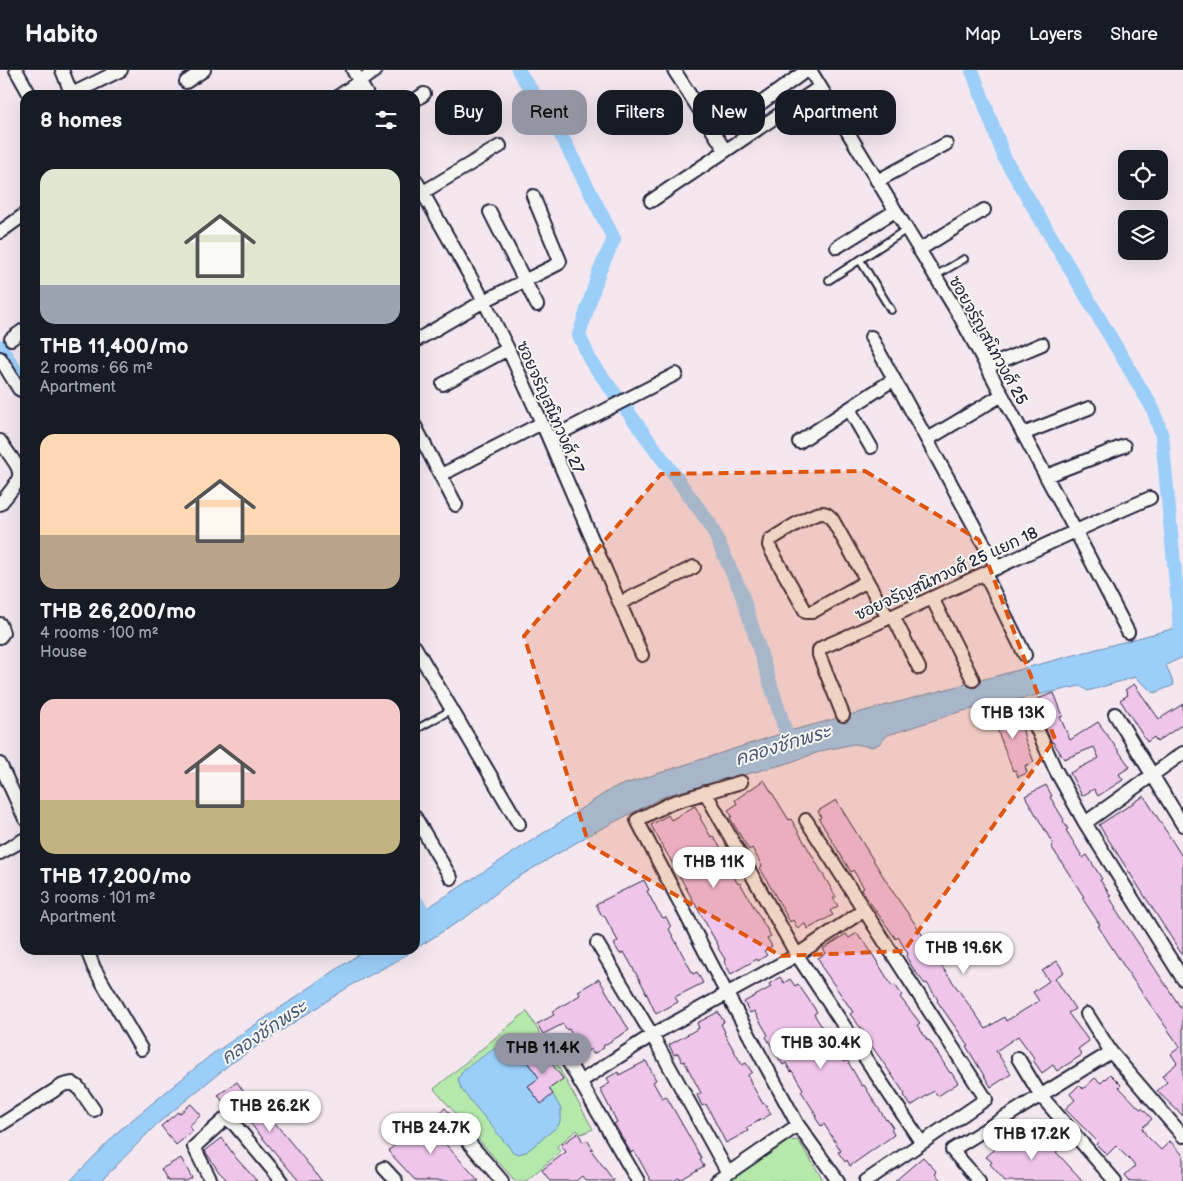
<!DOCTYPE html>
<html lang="en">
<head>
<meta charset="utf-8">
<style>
  :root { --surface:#171b24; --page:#20242c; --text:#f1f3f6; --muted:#9ea1a6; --line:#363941; --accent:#9495a2 }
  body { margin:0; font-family:"Balsamiq Sans","Playpen Sans Thai",sans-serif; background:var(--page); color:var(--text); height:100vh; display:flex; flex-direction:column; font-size:19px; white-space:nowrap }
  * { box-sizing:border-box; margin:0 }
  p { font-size:16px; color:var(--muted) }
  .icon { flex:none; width:28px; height:28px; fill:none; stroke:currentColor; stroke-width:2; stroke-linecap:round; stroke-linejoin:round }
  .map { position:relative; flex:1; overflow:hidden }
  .details { position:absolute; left:20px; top:20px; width:400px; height:865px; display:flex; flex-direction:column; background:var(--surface); border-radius:15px; box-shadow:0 5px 20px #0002 }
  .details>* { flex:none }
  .top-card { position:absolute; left:435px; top:20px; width:475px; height:45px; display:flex; gap:10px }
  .controls { position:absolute; left:1118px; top:80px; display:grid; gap:10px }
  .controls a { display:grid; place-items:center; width:50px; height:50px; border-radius:10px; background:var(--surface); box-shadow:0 5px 20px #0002; font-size:25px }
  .price { position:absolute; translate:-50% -42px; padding:0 11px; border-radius:18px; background:#fff; color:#222; font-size:16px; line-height:32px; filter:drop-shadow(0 1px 2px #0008) }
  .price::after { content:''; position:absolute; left:50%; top:30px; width:15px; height:11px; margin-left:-8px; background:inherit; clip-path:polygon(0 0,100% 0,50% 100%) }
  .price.on { background:var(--accent); color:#111 }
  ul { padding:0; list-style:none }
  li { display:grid; align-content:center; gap:10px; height:265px; padding:0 20px }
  li span { display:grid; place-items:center; height:155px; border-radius:15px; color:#555 }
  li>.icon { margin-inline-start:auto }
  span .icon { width:90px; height:90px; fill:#fffc; stroke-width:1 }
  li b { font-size:21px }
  h2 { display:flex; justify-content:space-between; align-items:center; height:60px; padding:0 20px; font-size:21px }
  .pill { padding:0 18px; border-radius:15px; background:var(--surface); box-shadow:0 5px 20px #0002; font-size:18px; line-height:45px }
  .pill.on { background:var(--accent); color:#111 }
  header { display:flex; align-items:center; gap:30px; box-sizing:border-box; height:70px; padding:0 25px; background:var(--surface); border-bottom:1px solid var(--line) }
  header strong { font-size:24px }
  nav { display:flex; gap:28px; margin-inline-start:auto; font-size:18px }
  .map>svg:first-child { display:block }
  .green { fill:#b5e9ab; stroke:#6c8673 }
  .water { fill:#9bcff9; stroke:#6b8aad }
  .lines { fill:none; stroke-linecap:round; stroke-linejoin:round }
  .canal { stroke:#9bcff9; stroke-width:14 }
  .building { fill:#efc5ec; stroke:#22223b }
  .lane-casing { stroke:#22223b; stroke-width:10 }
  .street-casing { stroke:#22223b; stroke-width:16 }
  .lane { stroke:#f6f6f2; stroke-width:6 }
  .street { stroke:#f6f6f2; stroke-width:12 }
  .marked { fill:#de560e; fill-opacity:0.2; stroke:#de560e; stroke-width:4; stroke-dasharray:10 6; stroke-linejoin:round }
  .labels { text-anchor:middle; stroke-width:4; stroke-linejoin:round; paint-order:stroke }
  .street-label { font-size:16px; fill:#22223b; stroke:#f6f6f2 }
  .water-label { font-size:18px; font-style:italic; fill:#465674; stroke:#f6f6f2 }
</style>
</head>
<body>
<header>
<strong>Habito</strong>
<nav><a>Map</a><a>Layers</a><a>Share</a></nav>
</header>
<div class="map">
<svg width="1183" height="1111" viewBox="0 0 1183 1111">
  <rect width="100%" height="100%" fill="#f4e7f0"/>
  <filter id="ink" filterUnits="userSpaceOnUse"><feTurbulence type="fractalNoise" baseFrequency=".02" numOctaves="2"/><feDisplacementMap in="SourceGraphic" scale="10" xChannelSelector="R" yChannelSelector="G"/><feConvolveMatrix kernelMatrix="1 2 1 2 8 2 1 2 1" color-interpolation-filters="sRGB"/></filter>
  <g filter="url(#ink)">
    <!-- green -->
    <path class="green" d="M 527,941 L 593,1059 L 581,1064 L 577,1060 L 557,1076 L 560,1082 L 526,1111 L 515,1111 L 434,1019 Z
      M 798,1070 L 824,1111 L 728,1111 L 786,1071 Z"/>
    <!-- water -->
    <path class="water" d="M 1183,556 L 1183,587 L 1166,595 L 1174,615 L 1154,623 L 1135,607 L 1088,621 L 1080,616 L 959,642 L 888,665 L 879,674 L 872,677 L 854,674 L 825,680 L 785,694 L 667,725 L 589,765 L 510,812 L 469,845 L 415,879 L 415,846 L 613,718 L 786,662 Z
      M 365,880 L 414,880 L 393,893 L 353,914 L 230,994 L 157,1054 L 101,1111 L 70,1111 L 121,1059 L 211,985 Z
      M 516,968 L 524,973 L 561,1039 L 561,1049 L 558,1056 L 526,1082 L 519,1084 L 513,1082 L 461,1019 L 458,1009 L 464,999 L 506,971 Z"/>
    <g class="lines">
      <!-- canal -->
      <path class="canal" d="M 518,0 L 562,67 L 614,169 L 599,202 L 579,265 L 590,290 L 710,454 L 741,522 L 789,672
        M 972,0 L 1005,89 L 1153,339 L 1162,366 L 1181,568 L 1183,572
        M 0,276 L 19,306 L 25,307
        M 415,830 L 428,849"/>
    </g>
    <!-- building -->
    <path class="building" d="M 1134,614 L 1159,649 L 1183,634 L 1183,654 L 1157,672 L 1154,667 L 1147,672 L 1120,630 L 1128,625 L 1125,620 Z
      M 1054,623 L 1063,646 L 1060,647 L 1070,670 L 1098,652 L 1130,697 L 1119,704 L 1123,710 L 1098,726 L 1094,719 L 1082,726 L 1070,703 L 1099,688 L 1094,677 L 1064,689 L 1053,672 L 1052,673 L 1044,655 L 1037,629 Z
      M 1002,638 L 1005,645 L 1018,640 L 1024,656 L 1022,657 L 1025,669 L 1034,692 L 1025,696 L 1027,703 L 1018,707 L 1016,700 L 1013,701 L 991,643 Z
      M 764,710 L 789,750 L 791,749 L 836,827 L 833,828 L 838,836 L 830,841 L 833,845 L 808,859 L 805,854 L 797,858 L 793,850 L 790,852 L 760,798 L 762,796 L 752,778 L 749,780 L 730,748 L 732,746 L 728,740 L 737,734 L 735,730 Z
      M 1046,715 L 1052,726 L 1050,727 L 1064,750 L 1063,751 L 1068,759 L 1066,760 L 1083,788 L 1087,785 L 1102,809 L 1100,810 L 1111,826 L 1109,826 L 1116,838 L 1115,838 L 1183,941 L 1183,1046 L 1157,1021 L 1167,1012 L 1162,1006 L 1177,993 L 1171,984 L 1180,977 L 1131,907 L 1098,856 L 1100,855 L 1082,828 L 1084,827 L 1051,776 L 1053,774 L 1025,726 Z
      M 1144,726 L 1183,788 L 1183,886 L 1099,755 Z
      M 836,730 L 893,822 L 920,861 L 933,884 L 986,959 L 1004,947 L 1006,951 L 1039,931 L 1033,922 L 1049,911 L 1042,901 L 1057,891 L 1064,902 L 1055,908 L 1075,939 L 1068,943 L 1089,971 L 1078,979 L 1082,985 L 1057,1001 L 1053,995 L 1042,1003 L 1033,990 L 1035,989 L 1018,966 L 996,981 L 1011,1004 L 991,1017 L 966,976 L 968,975 L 937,931 L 938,930 L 927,913 L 925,914 L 914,900 L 906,886 L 908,884 L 898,867 L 896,869 L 866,827 L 862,819 L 864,818 L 853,800 L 851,802 L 819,749 L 821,747 L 818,741 Z
      M 695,736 L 701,747 L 700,748 L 711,767 L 713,766 L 724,783 L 730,794 L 728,796 L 738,814 L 740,813 L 771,866 L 767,868 L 772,876 L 764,881 L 767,885 L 758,891 L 757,889 L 731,904 L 724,892 L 726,891 L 718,878 L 719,877 L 651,755 L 668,745 L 671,750 Z
      M 644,810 L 649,820 L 647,821 L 657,840 L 663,848 L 666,847 L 671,857 L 669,859 L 693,904 L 697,902 L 703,913 L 675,927 L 678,932 L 656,944 L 643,916 L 624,882 L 620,884 L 614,874 L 618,871 L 614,864 L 604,845 L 602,846 L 596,834 Z
      M 857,863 L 861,870 L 863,869 L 892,916 L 895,915 L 902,925 L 900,927 L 920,953 L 917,955 L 928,971 L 929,970 L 950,1003 L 951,1002 L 958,1013 L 938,1026 L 934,1021 L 911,1036 L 904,1025 L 905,1024 L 869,972 L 871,971 L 850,944 L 853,942 L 821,896 L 822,895 L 818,888 L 826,883 L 823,879 L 846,864 L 849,868 Z
      M 780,907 L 784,913 L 790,909 L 795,916 L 798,914 L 817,942 L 814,944 L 825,962 L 828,961 L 834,971 L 832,972 L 844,992 L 847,990 L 862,1016 L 864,1015 L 886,1050 L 887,1049 L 893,1058 L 891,1059 L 894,1065 L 850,1096 L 847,1090 L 845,1092 L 838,1082 L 841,1081 L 824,1054 L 821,1056 L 815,1047 L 817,1046 L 801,1021 L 803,1019 L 792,1001 L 791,1002 L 786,993 L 783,995 L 766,967 L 768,965 L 754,941 L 750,943 L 744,932 L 771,917 L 769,914 Z
      M 599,909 L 629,960 L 603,976 L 604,978 L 593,984 L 591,979 L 582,984 L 569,959 L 567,960 L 563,954 L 543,964 L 537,954 L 554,945 L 552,942 L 580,925 L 578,921 Z
      M 718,942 L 724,952 L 721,954 L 725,962 L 724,963 L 742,995 L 746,993 L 752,1002 L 748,1005 L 751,1013 L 763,1034 L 765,1033 L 771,1044 L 746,1058 L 748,1061 L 726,1073 L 706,1034 L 702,1036 L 697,1025 L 701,1023 L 684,991 L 682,992 L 678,983 L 674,985 L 669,975 L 699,958 L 697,953 Z
      M 539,976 L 563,1009 L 549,1019 L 553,1024 L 541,1034 L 528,1016 L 539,1008 L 525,987 Z
      M 646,991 L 656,1010 L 653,1012 L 662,1028 L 666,1026 L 702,1089 L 700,1090 L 704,1096 L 680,1110 L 679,1108 L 673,1111 L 651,1111 L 639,1089 L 633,1081 L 631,1083 L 615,1055 L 614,1054 L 617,1052 L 600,1019 L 610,1013 L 607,1008 L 618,1002 L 619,1005 Z
      M 1110,1004 L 1121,1015 L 1119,1017 L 1140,1039 L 1142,1038 L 1152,1049 L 1142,1058 L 1146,1065 L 1161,1080 L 1170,1071 L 1183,1085 L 1183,1111 L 1130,1111 L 1125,1105 L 1135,1096 L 1130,1090 L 1116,1076 L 1107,1085 L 1096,1074 L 1098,1072 L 1065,1039 L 1075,1030 L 1070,1024 L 1079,1015 L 1083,1019 L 1095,1008 L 1101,1013 Z
      M 237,1012 L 254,1036 L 258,1032 L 322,1111 L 299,1111 L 233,1033 L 227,1037 L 218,1025 Z
      M 191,1034 L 201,1045 L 189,1056 L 193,1061 L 176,1075 L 161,1056 L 178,1042 L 179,1044 Z
      M 445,1038 L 452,1045 L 446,1047 L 444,1055 L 438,1061 L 443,1066 L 440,1068 L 479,1111 L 416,1111 L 388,1081 L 406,1065 L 409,1069 Z
      M 1039,1057 L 1044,1063 L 1046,1060 L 1054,1069 L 1051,1072 L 1059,1080 L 1056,1082 L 1083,1111 L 1005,1111 L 990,1094 L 992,1092 L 986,1087 L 1005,1070 L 1014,1080 Z
      M 578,1063 L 583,1072 L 587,1070 L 593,1079 L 591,1080 L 614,1111 L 586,1111 L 582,1106 L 576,1111 L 550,1111 L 542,1100 L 566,1082 L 561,1075 Z
      M 222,1068 L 236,1088 L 257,1111 L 228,1111 L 219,1102 L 205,1081 Z
      M 923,1087 L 937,1102 L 935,1104 L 942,1111 L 895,1111 Z
      M 181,1088 L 192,1108 L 186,1111 L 168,1111 L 161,1099 Z"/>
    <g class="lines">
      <defs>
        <path id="lane" d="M 860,190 L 891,240
          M 935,206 L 964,189
          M 829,210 L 907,159
          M 415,660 L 451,640"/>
        <path id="street" d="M 16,0 L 30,25
          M 62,0 L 72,25
          M 353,0 L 367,25
          M 674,0 L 723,77
          M 810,0 L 959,245 L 1075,460 L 1128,562
          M 186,12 L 204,0
          M 70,25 L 121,0
          M 340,25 L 376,0
          M 415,30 L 424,24
          M 705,48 L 729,34 L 742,44 L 746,44 L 807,0
          M 415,109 L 484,231 L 508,279 L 542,353 L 642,585
          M 877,111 L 946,74
          M 415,127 L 500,76
          M 651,131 L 820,17
          M 490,142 L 537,235
          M 0,162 L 25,144
          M 837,177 L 895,141
          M 919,180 L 984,140
          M 871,267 L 997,498
          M 11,269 L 25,259
          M 415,271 L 484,231 L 558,194 L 560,191 L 533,126
          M 0,288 L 19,319 L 25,322
          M 987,297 L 1042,274
          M 443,314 L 508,279
          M 849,339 L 871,377
          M 415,356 L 456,435
          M 1023,364 L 1089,338
          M 549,369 L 676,304
          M 928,369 L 1002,325
          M 0,371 C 23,405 28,401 0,434
          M 799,372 L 894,309
          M 441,405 L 542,353
          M 1046,406 L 1124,376
          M 985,504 L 1025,585
          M 867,511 L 812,542 L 806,542 L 771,480 L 769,475 L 770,470 C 782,463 810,443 823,443 C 827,443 829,446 832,449 L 888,548
          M 932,528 L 973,610
          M 620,533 L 694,497
          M 893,546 L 919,598
          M 0,554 L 3,563 L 0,567
          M 415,577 L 519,754
          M 1115,644 L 1183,755
          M 843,645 L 819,585 L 819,580 L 823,577 C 933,530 1040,475 1150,428
          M 1032,648 L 1055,699 L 1085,753 L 1183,909
          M 0,694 L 25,749
          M 741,712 L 671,733 L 637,750 L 727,924 L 798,1055 L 838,1111
          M 705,722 L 797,885 L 921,1072
          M 415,747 L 451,808
          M 806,750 L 986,1029 L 866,1111
          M 1085,753 L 1183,683
          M 0,783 L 25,769
          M 597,873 L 652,965 L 728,1103
          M 87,880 L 94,898 L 141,979
          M 1087,944 L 1111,982 L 1183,1066
          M 559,976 L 638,1111
          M 1018,988 L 1041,1026 L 1115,1111
          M 580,1012 L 652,965 L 797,885 L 864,840
          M 452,1053 L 502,1111
          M 0,1055 L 63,1015 L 72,1013 L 78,1017 L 94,1040
          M 384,1098 L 396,1111
          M 211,1111 L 194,1077 L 226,1048 L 235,1055 L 282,1111
          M 717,1111 L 798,1055
          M 979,1111 L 952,1080 L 1111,982"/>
      </defs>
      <!-- lane casing -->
      <use href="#lane" class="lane-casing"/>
      <!-- street casing -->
      <use href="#street" class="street-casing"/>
      <!-- lane -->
      <use href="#lane" class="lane"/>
      <!-- street -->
      <use href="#street" class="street"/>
    </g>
  </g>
  <!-- marked area -->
  <path class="marked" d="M 865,401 L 979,470 L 1055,669 L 904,881 L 781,886 L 589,775 L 524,566 L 661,404 Z"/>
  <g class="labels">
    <!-- street labels -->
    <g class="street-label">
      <text transform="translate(989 270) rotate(61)" y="6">ซอยจรัญสนิทวงศ์ 25</text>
      <text transform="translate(551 337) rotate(66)" y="6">ซอยจรัญสนิทวงศ์ 27</text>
      <text transform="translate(946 503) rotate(-25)" y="6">ซอยจรัญสนิทวงศ์ 25 แยก 18</text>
    </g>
    <!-- water labels -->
    <g class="water-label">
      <text transform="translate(783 675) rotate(-17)" y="6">คลองชักพระ</text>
      <text transform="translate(264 962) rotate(-34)" y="6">คลองชักพระ</text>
    </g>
  </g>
</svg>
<div class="controls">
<a><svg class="icon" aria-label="locate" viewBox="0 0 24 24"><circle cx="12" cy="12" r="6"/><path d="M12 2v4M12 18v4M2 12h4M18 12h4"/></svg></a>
<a><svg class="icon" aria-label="layers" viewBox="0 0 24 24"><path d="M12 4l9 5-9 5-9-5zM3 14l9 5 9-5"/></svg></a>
</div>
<b class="price" style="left:1013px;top:670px">THB 13K</b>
<b class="price" style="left:714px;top:819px">THB 11K</b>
<b class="price" style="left:964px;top:905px">THB 19.6K</b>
<b class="price" style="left:821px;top:1000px">THB 30.4K</b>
<b class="price on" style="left:543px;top:1005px">THB 11.4K</b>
<b class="price" style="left:270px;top:1063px">THB 26.2K</b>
<b class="price" style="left:431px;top:1085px">THB 24.7K</b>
<b class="price" style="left:1032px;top:1091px">THB 17.2K</b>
<div class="top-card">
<a class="pill">Buy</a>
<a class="pill on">Rent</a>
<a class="pill">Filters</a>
<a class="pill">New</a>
<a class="pill">Apartment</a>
</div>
<section class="details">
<h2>8 homes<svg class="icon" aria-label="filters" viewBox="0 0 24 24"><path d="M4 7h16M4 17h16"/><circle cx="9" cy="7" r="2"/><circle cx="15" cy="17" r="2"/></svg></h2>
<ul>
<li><span style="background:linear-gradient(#dfe7d0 75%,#9aa5b1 0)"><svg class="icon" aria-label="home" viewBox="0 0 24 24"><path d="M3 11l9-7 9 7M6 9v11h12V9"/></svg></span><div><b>THB 11,400/mo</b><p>2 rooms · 66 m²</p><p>Apartment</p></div></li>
<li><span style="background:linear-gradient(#ffd9b3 65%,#b9a48a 0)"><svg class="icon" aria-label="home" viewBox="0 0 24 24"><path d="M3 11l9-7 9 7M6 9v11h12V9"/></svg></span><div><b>THB 26,200/mo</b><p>4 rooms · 100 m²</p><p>House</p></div></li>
<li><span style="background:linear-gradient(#f6c9c9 65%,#c2b280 0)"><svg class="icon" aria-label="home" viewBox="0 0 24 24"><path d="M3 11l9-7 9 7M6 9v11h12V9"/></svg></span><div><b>THB 17,200/mo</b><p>3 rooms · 101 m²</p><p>Apartment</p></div></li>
</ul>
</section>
</div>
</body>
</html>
